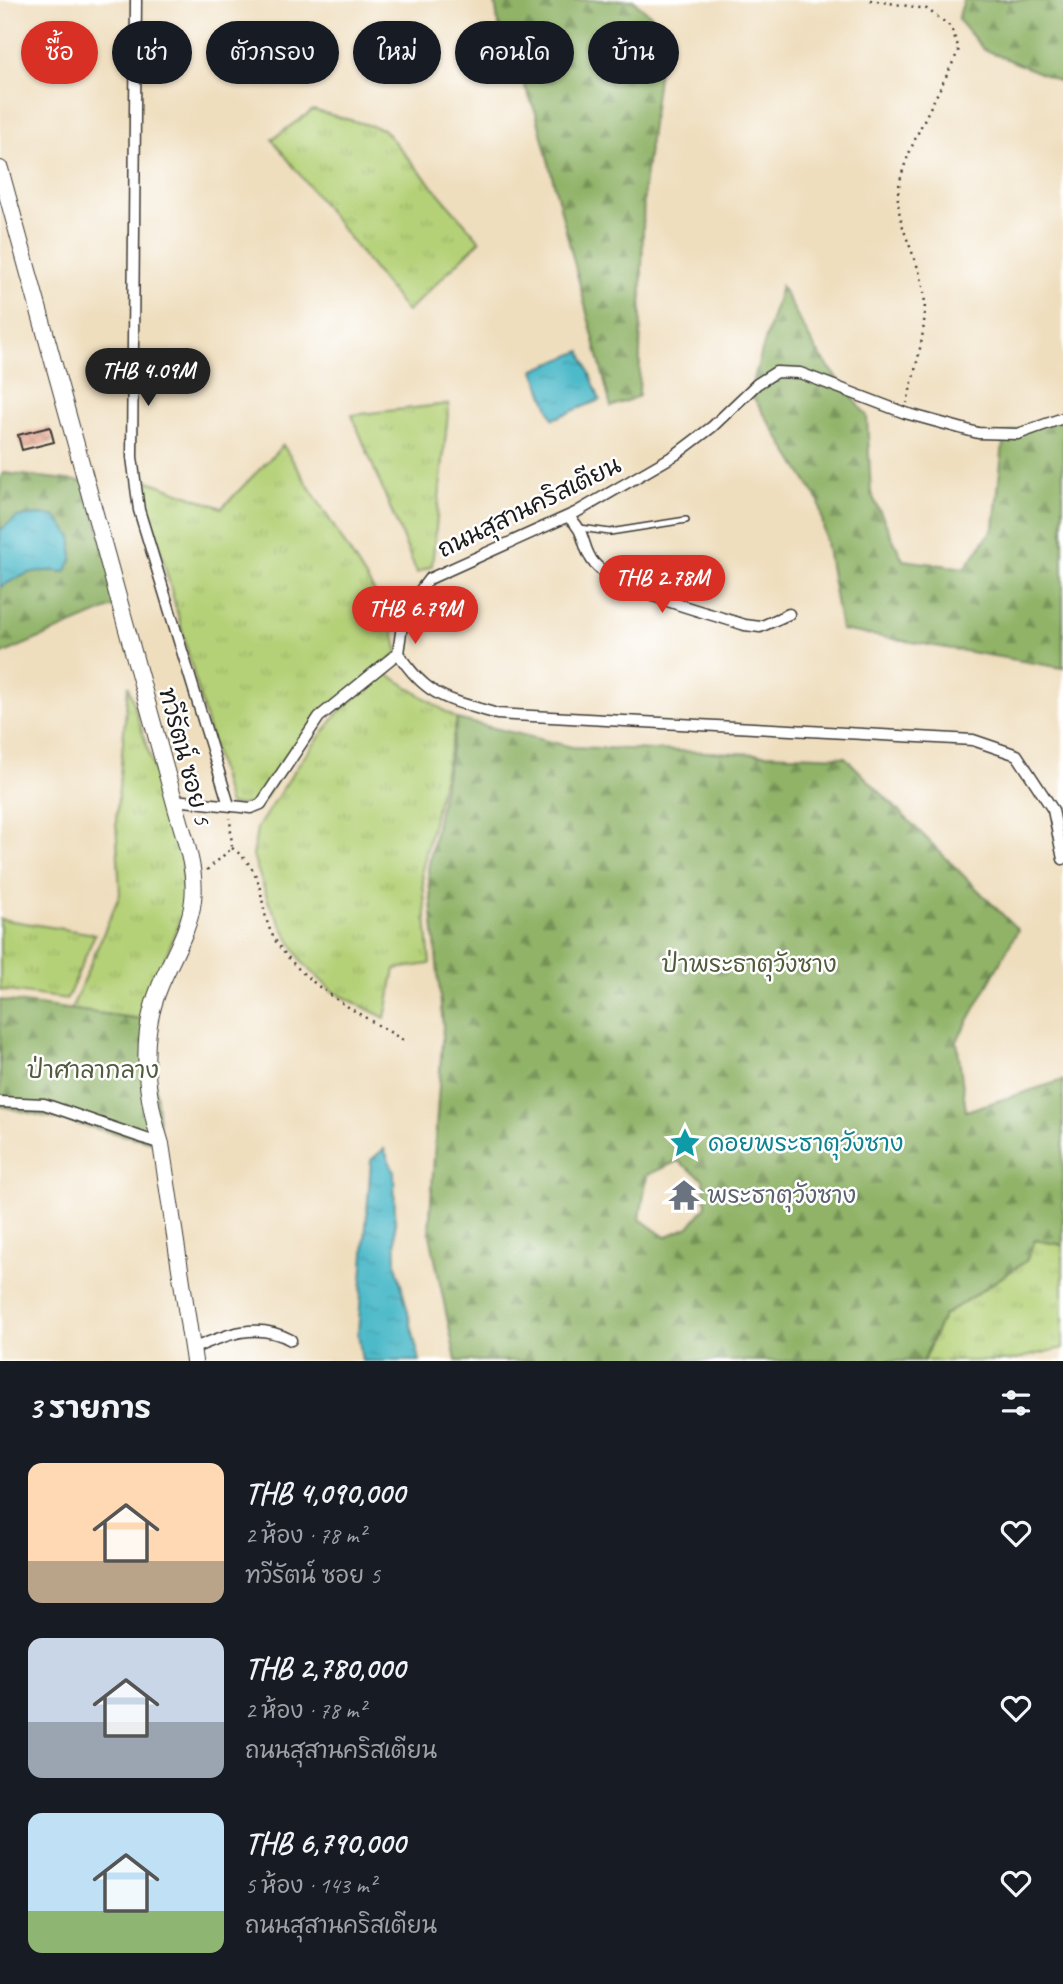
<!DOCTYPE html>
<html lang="th">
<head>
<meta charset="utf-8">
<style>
  :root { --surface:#171b24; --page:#242831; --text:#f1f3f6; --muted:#9ea1a6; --accent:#d93025 }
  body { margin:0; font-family:Caveat,"Playpen Sans Thai",sans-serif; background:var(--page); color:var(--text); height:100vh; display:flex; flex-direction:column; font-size:26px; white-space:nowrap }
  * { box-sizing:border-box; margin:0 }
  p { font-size:23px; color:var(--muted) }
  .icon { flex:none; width:38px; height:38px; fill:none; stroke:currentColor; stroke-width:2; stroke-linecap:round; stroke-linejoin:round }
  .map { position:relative; height:1361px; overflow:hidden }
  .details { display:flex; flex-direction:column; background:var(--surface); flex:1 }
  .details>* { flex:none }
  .hud { position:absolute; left:21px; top:21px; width:700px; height:63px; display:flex; gap:14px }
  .price { position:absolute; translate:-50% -60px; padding:0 16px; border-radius:24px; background:var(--accent); color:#fff; font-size:23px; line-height:46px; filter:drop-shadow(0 2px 4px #0008) }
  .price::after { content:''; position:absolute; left:50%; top:42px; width:21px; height:16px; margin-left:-10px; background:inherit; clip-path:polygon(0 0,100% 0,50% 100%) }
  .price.current { background:#222; color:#fff }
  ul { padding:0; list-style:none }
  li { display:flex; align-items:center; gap:21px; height:175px; padding:0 28px }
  li span { display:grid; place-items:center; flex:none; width:196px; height:140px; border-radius:14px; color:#555 }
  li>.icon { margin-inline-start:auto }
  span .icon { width:84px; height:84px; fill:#fffc; stroke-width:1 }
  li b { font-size:30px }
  h2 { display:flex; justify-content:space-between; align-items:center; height:84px; padding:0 28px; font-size:30px }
  .pill { padding:0 24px; border-radius:32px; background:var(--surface); box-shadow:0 2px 5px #0004; font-size:24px; line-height:63px }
  .pill.current { background:var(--accent); color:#fff }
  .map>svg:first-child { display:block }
  .grass { fill:url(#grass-tufts); stroke:#68764a; stroke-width:2 }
  .forest { fill:url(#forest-firs); stroke:#566842; stroke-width:2; fill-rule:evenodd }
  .water { fill:url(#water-ripples); stroke:#356b72; stroke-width:2 }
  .building { fill:url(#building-cross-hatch) }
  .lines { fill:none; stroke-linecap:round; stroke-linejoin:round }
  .lane-casing { stroke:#3c3934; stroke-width:8 }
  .street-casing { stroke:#3c3934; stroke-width:13 }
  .secondary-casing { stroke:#3c3934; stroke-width:18 }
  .path { stroke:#3c3934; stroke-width:2.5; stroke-dasharray:2 5; stroke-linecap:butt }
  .lane { stroke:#fff; stroke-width:5 }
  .street { stroke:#fff; stroke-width:10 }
  .secondary { stroke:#fff; stroke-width:16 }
  .labels { text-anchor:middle; stroke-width:5; stroke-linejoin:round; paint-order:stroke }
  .street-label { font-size:24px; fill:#1c1c1c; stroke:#fff }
  .park-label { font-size:24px; fill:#525b3c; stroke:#fff }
  .culture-label { font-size:24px; fill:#0d838f; stroke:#fff; text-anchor:start }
  .worship-label { font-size:24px; fill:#5b616d; stroke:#fff; text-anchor:start }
</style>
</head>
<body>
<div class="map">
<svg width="1063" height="1361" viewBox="0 0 1063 1361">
  <defs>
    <pattern id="grass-tufts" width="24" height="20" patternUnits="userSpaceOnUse" patternTransform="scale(1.75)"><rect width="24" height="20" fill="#b5d178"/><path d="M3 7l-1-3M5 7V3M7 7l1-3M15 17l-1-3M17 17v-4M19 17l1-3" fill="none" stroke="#9bb367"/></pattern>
    <pattern id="forest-firs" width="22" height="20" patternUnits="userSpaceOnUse" patternTransform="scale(1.75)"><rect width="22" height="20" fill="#90b368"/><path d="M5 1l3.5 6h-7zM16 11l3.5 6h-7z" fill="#759155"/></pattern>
    <pattern id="water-ripples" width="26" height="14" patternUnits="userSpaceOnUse" patternTransform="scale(1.75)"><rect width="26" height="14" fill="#4ebac9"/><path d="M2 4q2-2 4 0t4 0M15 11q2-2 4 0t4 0" fill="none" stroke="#449fac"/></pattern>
    <pattern id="building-cross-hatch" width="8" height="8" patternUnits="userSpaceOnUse" patternTransform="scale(1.75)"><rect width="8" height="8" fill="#e6aa95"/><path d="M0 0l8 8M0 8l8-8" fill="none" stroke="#c59280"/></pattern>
  </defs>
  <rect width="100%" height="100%" fill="#fff"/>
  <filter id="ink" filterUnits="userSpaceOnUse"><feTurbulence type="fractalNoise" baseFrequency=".0143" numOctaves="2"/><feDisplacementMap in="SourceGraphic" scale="14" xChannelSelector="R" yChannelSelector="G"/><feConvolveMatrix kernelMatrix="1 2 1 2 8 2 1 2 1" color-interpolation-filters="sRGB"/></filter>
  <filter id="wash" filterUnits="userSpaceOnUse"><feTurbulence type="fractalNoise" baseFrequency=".00686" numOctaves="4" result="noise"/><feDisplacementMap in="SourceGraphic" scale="28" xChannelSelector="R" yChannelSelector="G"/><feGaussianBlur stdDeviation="1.57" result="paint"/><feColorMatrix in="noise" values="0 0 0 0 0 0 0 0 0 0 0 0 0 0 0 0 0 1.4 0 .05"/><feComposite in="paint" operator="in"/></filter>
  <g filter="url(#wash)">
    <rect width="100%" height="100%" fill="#efdebe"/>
    <!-- grass -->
    <path class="grass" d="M 313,110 L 383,129 L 480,241 L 407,312 L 272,139 Z
      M 449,404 L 432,566 L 417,573 L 352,415 Z
      M 283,445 L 389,615 L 398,653 L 319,717 L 261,804 L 229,805 L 141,478 L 222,508 Z
      M 386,673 L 457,719 L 422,870 L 430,964 L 395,969 L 385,1018 L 332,991 L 302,962 L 269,903 L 253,856 L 257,828 L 301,761 L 341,709 Z
      M 128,685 L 182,860 L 185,908 L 141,1019 L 71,1010 L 120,894 L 116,821 Z
      M 0,919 L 95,934 L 67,999 L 0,990 Z
      M 1035,1240 L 1063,1245 L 1063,1348 L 1009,1361 L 923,1361 L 943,1316 L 1026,1261 Z"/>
    <!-- forest -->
    <path class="forest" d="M 495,0 L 633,0 L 652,16 L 660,60 L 644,188 L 639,396 L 611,407 L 536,113 L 498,23 Z
      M 964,0 L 1063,0 L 1063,83 L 983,49 L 958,19 Z
      M 781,286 L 816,350 L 867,416 L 871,493 L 903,560 L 965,568 L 994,527 L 1004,434 L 1063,418 L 1063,668 L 841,630 L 819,501 L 750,392 Z
      M 3,473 L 86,482 L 120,604 L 0,655 L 0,478 Z
      M 457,719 L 572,747 L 845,757 L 1018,930 L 957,1041 L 966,1111 L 1063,1080 L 1063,1245 L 1035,1240 L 1026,1261 L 943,1316 L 923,1361 L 456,1361 L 429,1230 L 443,1027 L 428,869 ZM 678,1161 L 703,1179 L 706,1206 L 689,1227 L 665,1237 L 640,1219 L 647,1175 Z
      M 0,1000 L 149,1020 L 161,1144 L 0,1106 Z"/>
    <!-- water -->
    <path class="water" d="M 581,351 L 600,400 L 553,419 L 534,370 Z
      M 40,515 L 55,516 L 72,537 L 72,560 L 65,572 C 31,569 29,572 0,587 L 0,530 L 17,517 Z
      M 384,1149 L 394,1172 L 396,1264 L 420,1361 L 362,1361 L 358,1333 L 371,1160 Z"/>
    <g id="blocks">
      <!-- building -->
      <path class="building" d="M 50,427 L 54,442 L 22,450 L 18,435 Z"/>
    </g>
  </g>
  <g filter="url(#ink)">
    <use href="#blocks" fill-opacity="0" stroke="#3c3934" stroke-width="2"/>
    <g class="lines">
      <defs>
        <path id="lane" d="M 580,528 L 610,532 L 686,520"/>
        <path id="street" d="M 136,0 L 132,457 L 139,510 L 229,805
          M 1063,418 L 1018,434 L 978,433 L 905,413 L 800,373 L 776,372 L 757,384 L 712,427 L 675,455 L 575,513 L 429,579 L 404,612 L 398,653 C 427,698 448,699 497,714 L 973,740 L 1017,755 L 1053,810 L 1063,859
          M 568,517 C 587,531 581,548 594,563 C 617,591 709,613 745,625 L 760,627 L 789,614
          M 174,800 L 251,808 L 261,804 L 319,717 L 398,653
          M 0,1102 L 44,1104 L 161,1144
          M 192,1349 C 225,1335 256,1321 291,1340"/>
        <path id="secondary" d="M 0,169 L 174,800 C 182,832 197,867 193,900 C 190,930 171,959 160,986 C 139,1036 145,1093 161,1144 L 194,1361"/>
      </defs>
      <!-- lane casing -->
      <use href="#lane" class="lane-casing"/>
      <!-- street casing -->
      <use href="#street" class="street-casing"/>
      <!-- secondary casing -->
      <use href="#secondary" class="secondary-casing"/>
      <!-- path -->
      <path class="path" d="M 870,0 L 927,9 L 951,27 L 959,49 C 942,89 902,153 898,193 C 896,225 917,256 923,286 C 930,324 915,367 907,403
        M 232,848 C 272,876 254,908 277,943 C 308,989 360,1013 406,1042
        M 207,870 L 232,848 L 230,818"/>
      <!-- lane -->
      <use href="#lane" class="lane"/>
      <!-- street -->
      <use href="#street" class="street"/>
      <!-- secondary -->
      <use href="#secondary" class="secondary"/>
    </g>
  </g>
  <!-- icons -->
  <defs>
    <symbol id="sight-bare" viewBox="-9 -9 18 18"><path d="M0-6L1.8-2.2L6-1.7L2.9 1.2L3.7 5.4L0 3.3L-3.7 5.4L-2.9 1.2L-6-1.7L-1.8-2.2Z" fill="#0f9aa8" stroke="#fff" stroke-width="2.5" paint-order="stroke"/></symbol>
    <symbol id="temple-bare" viewBox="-9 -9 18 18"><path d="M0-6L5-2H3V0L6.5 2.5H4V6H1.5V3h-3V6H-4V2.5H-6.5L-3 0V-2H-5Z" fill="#6b7280" stroke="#fff" stroke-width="2.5" paint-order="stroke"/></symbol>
  </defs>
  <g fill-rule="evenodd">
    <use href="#sight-bare" x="663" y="1121" width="44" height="44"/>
    <use href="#temple-bare" x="662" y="1173" width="44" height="44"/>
  </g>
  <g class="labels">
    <!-- street labels -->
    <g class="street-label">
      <text transform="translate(529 507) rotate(-26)" y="8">ถนนสุสานคริสเตียน</text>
      <text transform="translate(185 756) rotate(75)" y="8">ทวีรัตน์ ซอย 5</text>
    </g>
    <!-- park labels -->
    <g class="park-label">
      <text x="749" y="972">ป่าพระธาตุวังซาง</text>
      <text x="93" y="1078">ป่าศาลากลาง</text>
    </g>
    <!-- culture labels -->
    <g class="culture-label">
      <text x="708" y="1151">ดอยพระธาตุวังซาง</text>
    </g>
    <!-- worship labels -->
    <g class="worship-label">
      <text x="707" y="1203">พระธาตุวังซาง</text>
    </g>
  </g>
</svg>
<b class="price current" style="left:148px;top:408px">THB 4.09M</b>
<b class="price" style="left:662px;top:615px">THB 2.78M</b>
<b class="price" style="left:415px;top:646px">THB 6.79M</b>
<div class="hud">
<a class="pill current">ซื้อ</a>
<a class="pill">เช่า</a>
<a class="pill">ตัวกรอง</a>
<a class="pill">ใหม่</a>
<a class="pill">คอนโด</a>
<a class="pill">บ้าน</a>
</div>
</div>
<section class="details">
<h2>3 รายการ<svg class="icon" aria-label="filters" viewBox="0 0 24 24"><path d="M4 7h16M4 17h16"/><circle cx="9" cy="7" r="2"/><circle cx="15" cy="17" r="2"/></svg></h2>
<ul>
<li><span style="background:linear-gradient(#ffd9b3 70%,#b9a48a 0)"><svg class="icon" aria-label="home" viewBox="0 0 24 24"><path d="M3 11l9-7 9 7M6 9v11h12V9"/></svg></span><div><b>THB 4,090,000</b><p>2 ห้อง · 78 m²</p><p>ทวีรัตน์ ซอย 5</p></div><svg class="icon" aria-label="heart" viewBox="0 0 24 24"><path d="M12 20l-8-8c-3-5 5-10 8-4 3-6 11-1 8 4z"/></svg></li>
<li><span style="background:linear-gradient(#c9d6e8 60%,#9aa5b1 0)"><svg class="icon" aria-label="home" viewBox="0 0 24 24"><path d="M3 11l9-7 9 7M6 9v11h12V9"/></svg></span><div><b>THB 2,780,000</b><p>2 ห้อง · 78 m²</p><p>ถนนสุสานคริสเตียน</p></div><svg class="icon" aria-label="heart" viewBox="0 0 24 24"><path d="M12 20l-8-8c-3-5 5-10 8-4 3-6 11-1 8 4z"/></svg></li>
<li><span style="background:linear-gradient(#bfe0f5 70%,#8fb573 0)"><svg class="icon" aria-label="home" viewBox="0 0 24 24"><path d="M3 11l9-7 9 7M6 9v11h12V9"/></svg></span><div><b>THB 6,790,000</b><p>5 ห้อง · 143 m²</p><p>ถนนสุสานคริสเตียน</p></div><svg class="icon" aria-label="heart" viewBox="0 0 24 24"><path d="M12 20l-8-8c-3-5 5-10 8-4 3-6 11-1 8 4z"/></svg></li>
</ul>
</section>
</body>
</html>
